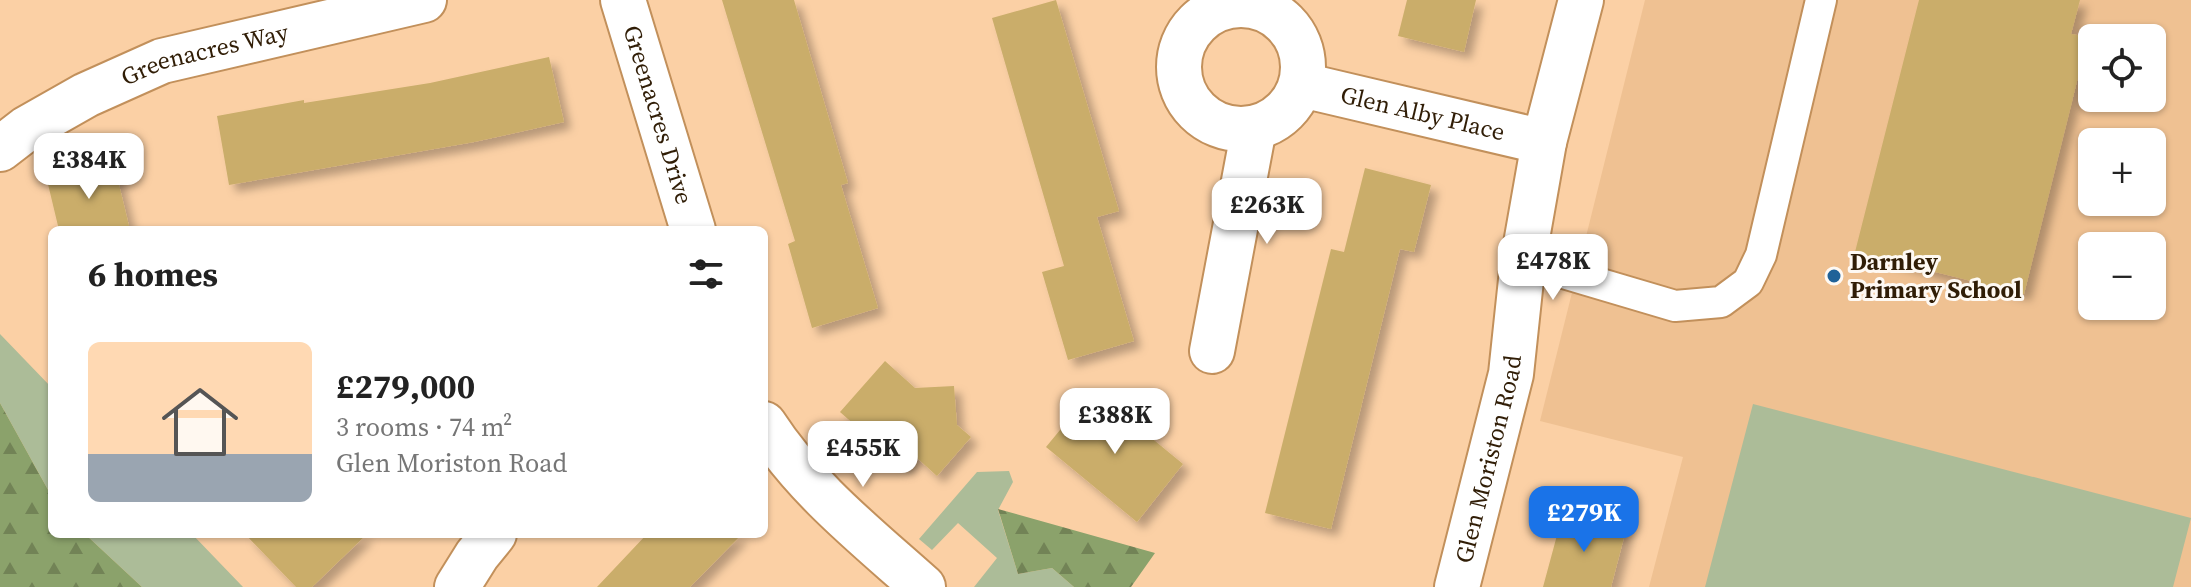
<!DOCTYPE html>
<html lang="en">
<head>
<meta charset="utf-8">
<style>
  :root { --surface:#fff; --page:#f6f6f6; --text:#222; --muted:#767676; --accent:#1a73e8 }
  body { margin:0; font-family:"Source Serif 4",serif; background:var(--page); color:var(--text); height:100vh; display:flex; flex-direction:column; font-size:30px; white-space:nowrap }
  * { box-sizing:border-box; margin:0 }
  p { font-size:26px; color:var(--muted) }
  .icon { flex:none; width:44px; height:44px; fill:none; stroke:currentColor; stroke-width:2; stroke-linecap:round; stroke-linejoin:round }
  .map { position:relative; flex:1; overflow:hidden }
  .side { position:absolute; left:48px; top:226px; width:720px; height:312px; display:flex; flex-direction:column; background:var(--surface); border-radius:12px; box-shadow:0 2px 6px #0004 }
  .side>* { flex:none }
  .fabs { position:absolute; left:2078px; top:24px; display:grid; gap:16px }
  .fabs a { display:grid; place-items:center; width:88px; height:88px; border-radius:12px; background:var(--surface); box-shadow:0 2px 6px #0004; font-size:40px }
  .price { position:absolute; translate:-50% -68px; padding:0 18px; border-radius:16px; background:#fff; color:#222; font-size:26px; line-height:52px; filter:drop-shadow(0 2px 4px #0008) }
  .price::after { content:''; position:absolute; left:50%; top:48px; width:24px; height:18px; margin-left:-12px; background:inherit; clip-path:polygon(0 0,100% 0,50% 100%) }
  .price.on { background:var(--accent); color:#fff }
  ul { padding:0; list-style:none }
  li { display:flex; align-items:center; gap:24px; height:200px; padding:0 40px }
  li span { display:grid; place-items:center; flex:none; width:224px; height:160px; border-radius:12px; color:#555 }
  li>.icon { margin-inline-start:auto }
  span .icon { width:96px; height:96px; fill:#fffc; stroke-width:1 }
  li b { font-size:34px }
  h2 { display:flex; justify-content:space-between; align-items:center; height:96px; padding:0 40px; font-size:34px }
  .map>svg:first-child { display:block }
  .built { fill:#efc192; fill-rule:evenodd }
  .grass { fill:#acbc98 }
  .forest { fill:url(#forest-firs) }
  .building { fill:#caad6a; filter:url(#shadow) }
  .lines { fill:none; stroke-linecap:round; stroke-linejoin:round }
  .service-casing { stroke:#c2905b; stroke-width:34 }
  .minor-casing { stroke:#c2905b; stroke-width:48 }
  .tertiary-casing { stroke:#c2905b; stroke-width:48 }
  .service { stroke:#fff; stroke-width:30 }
  .minor { stroke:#fff; stroke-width:44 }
  .tertiary { stroke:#fff; stroke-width:44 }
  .poi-dot { fill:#206298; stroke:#fef9f3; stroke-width:3 }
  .labels { text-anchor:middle; stroke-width:6; stroke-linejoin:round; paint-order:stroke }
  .street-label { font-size:24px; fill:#301d06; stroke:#fef9f3 }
  .poi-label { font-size:24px; font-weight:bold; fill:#301d06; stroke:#fef9f3; text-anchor:start }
</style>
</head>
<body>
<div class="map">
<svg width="2191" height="587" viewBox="0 0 2191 587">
  <defs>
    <pattern id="forest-firs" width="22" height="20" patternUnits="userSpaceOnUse" patternTransform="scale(2)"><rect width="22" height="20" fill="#8ba26b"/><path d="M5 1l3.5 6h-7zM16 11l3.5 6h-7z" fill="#728356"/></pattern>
    <filter id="shadow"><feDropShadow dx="7" dy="7" stdDeviation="4" flood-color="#0004"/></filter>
  </defs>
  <rect width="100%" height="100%" fill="#fbd0a5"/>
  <!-- built -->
  <path class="built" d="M 1645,0 L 2191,0 L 2191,587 L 1649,587 L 1683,457 L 1540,421 ZM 2092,38 L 2152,38 L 2152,98 L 2092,98 ZM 2092,142 L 2152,142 L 2152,202 L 2092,202 ZM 2092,246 L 2152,246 L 2152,306 L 2092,306 Z"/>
  <!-- grass -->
  <path class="grass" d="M 0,334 L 52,388 L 52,497 L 0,403 Z
    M 1753,404 L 2191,518 L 2173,587 L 1705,587 Z
    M 1009,471 L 1013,482 L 998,510 L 1018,574 L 1052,568 L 1074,587 L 974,587 L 997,558 L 958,523 L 932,550 L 919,539 L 977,472 Z
    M 85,534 L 192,534 L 243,587 L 142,587 Z"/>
  <!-- forest -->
  <path class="forest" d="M 0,403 L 52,497 L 52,534 L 85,534 L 142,587 L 0,587 Z
    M 998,509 L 1155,553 L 1131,587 L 1074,587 L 1052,568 L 1018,574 Z"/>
  <!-- building -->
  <path class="building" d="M 722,0 L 794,0 L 848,183 L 841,185 L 878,308 L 812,328 L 788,244 L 795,241 Z
    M 1056,0 L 1119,211 L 1097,217 L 1134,341 L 1068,360 L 1042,272 L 1064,266 L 992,18 Z
    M 1407,0 L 1476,0 L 1464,52 L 1398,36 Z
    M 1919,0 L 2080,0 L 2071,34 L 2088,37 L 2024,294 L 1855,252 Z
    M 549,57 L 564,122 L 474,142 L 229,185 L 217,116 L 304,100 L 304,103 L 430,83 Z
    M 114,164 L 130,230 L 59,230 L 47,180 Z
    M 1365,168 L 1431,185 L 1414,252 L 1400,249 L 1331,529 L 1265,513 L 1331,249 L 1344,252 Z
    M 885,361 L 915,388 L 954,386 L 957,425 L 971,437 L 937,476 L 916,457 L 905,469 L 840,412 Z
    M 1093,390 L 1183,464 L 1137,522 L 1046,447 Z
    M 1563,513 L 1626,530 L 1611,587 L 1543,587 Z
    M 245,534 L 367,534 L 312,587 L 296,587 Z
    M 647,534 L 742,534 L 690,587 L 597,587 Z"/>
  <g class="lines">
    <defs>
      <path id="service" d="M 1523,261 L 1675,306 L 1721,302 L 1748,282 L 1761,255 L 1821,0"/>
      <g id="minor">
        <path id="s1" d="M 623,0 L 693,230"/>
        <circle cx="1241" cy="67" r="62"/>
        <path id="s2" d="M 1302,85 L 1544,142"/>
        <path id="s3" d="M 0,149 L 26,129 L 86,95 L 162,61 L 424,0"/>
        <path d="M 1212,351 L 1254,128"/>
        <path d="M 764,424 C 806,489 866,536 923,587"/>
        <path d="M 457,587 L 477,555 L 494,534"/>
      </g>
      <g id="tertiary">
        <path id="s4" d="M 1457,587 L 1511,374 L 1523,261 L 1544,142 L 1581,0"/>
      </g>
    </defs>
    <!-- service casing -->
    <use href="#service" class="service-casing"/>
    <!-- minor casing -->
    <use href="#minor" class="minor-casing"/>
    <!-- tertiary casing -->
    <use href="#tertiary" class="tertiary-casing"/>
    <!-- service -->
    <use href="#service" class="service"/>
    <!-- minor -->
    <use href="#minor" class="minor"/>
    <!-- tertiary -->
    <use href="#tertiary" class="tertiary"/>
  </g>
  <!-- markers -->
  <circle class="poi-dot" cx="1834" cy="276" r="8"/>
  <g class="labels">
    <!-- street labels -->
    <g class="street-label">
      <text dy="8" stroke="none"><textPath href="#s3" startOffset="228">Greenacres Way</textPath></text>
      <text dy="8" stroke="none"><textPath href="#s2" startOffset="124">Glen Alby Place</textPath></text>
      <text dy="8" stroke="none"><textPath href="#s1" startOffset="120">Greenacres Drive</textPath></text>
      <text dy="8" stroke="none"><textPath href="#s4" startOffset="132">Glen Moriston Road</textPath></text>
    </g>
    <!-- poi labels -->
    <g class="poi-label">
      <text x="1850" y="270">Darnley<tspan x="1850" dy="28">Primary School</tspan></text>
    </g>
  </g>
</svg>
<div class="fabs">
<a><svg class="icon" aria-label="locate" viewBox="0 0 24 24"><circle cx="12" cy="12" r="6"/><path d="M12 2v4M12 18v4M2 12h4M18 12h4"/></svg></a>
<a>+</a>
<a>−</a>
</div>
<b class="price" style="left:89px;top:201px">£384K</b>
<b class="price" style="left:1267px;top:246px">£263K</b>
<b class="price" style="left:1553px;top:302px">£478K</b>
<b class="price" style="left:1115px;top:456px">£388K</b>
<b class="price" style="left:863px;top:489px">£455K</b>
<b class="price on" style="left:1584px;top:554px">£279K</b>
<section class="side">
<h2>6 homes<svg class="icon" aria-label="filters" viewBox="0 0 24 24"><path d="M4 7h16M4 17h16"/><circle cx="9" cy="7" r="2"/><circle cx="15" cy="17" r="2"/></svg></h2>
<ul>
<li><span style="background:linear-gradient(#ffd9b3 70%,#9aa5b1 0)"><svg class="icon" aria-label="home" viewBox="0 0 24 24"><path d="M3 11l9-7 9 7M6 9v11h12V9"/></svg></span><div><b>£279,000</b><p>3 rooms · 74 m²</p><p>Glen Moriston Road</p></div></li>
</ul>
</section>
</div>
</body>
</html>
